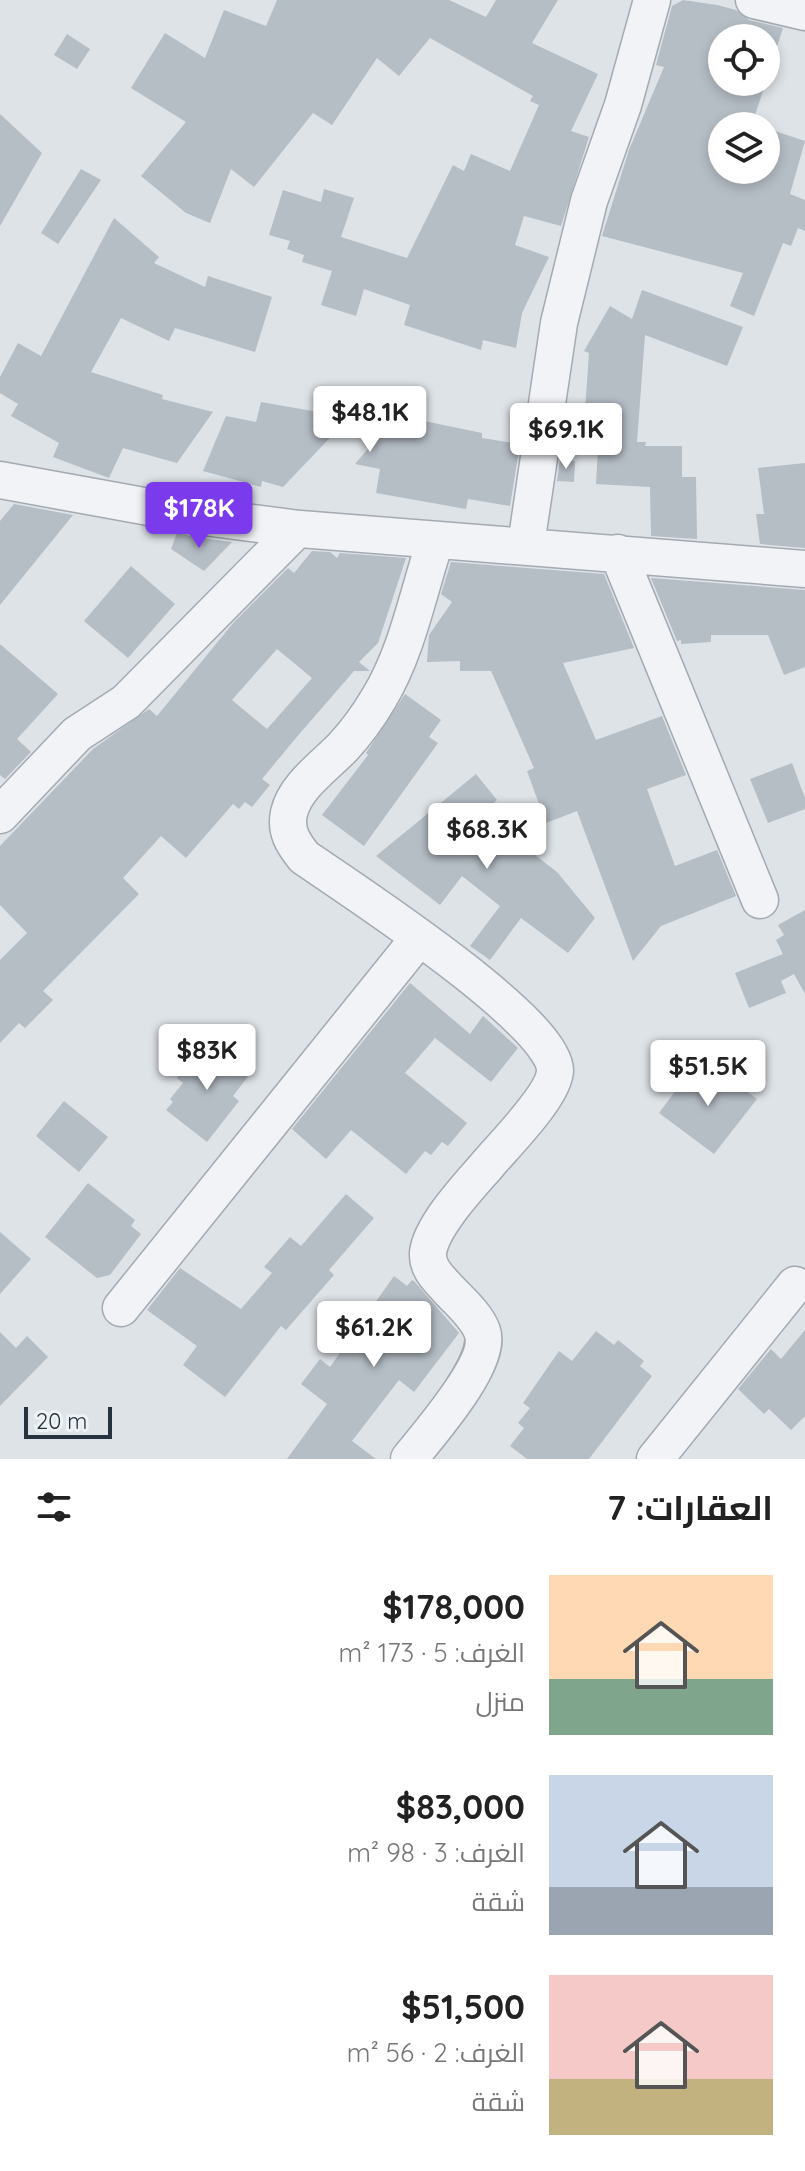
<!DOCTYPE html>
<html lang="ar">
<head>
<meta charset="utf-8">
<style>
  :root { --surface:#fff; --page:#f6f6f6; --text:#222; --muted:#767676; --accent:#7c3aed }
  body { margin:0; font-family:Quicksand,Cairo,sans-serif; background:var(--page); color:var(--text); direction:rtl; height:100vh; display:flex; flex-direction:column; font-size:30px; white-space:nowrap }
  * { box-sizing:border-box; margin:0 }
  p { font-size:26px; color:var(--muted) }
  .icon { flex:none; width:44px; height:44px; fill:none; stroke:currentColor; stroke-width:2; stroke-linecap:round; stroke-linejoin:round }
  .map { position:relative; height:1459px; overflow:hidden; direction:ltr }
  .drawer { display:flex; flex-direction:column; background:var(--surface); flex:1 }
  .drawer>* { flex:none }
  .buttons { position:absolute; left:708px; top:24px; display:grid; gap:16px }
  .buttons a { display:grid; place-items:center; width:72px; height:72px; border-radius:50%; background:var(--surface); box-shadow:0 4px 12px #0003; font-size:40px }
  .scale { position:absolute; left:24px; bottom:20px; width:88px; box-sizing:border-box; padding-left:8px; border:4px solid #27323f; border-top:0; font-size:22px; line-height:28px; white-space:nowrap; color:#27323f; -webkit-text-stroke:6px #edf2f5; paint-order:stroke }
  .price { position:absolute; translate:-50% -68px; padding:0 18px; border-radius:8px; background:#fff; color:#222; font-size:26px; line-height:52px; filter:drop-shadow(0 2px 4px #0008) }
  .price::after { content:''; position:absolute; left:50%; top:48px; width:24px; height:18px; margin-left:-12px; background:inherit; clip-path:polygon(0 0,100% 0,50% 100%) }
  .price.selected { background:var(--accent); color:#fff }
  ul { padding:0; list-style:none }
  li { display:flex; align-items:center; gap:24px; height:200px; padding:0 32px }
  li span { display:grid; place-items:center; flex:none; width:224px; height:160px; border-radius:0px; color:#555 }
  li>.icon { margin-inline-start:auto }
  span .icon { width:96px; height:96px; fill:#fffc; stroke-width:1 }
  li b { font-size:34px }
  h2 { display:flex; justify-content:space-between; align-items:center; height:96px; padding:0 32px; font-size:34px }
  .map>svg:first-child { display:block }
  .building { fill:#b5bdc5; fill-rule:evenodd }
  .lines { fill:none; stroke-linecap:round; stroke-linejoin:round }
  .minor-casing { stroke:#a3aab2; stroke-width:39 }
  .minor { stroke:#f1f3f6; stroke-width:36 }
</style>
</head>
<body>
<div class="map">
<svg width="805" height="1459" viewBox="0 0 805 1459">
  <rect width="100%" height="100%" fill="#dee3e8"/>
  <!-- building -->
  <path class="building" d="M 277,0 L 449,0 L 486,17 L 496,0 L 558,0 L 532,43 L 598,74 L 571,131 L 589,137 L 561,226 L 524,216 L 515,245 L 549,257 L 522,313 L 516,348 L 483,340 L 481,350 L 404,325 L 410,305 L 364,289 L 356,316 L 321,305 L 332,271 L 302,262 L 304,255 L 287,249 L 290,241 L 269,235 L 283,190 L 321,202 L 324,189 L 354,198 L 341,237 L 407,258 L 453,165 L 464,171 L 471,154 L 510,171 L 539,105 L 530,101 L 533,96 L 430,38 L 399,76 L 377,58 L 332,125 L 313,113 L 254,187 L 231,169 L 210,223 L 186,213 L 141,176 L 186,122 L 131,88 L 165,33 L 205,58 L 224,10 L 266,26 Z
    M 683,0 L 717,5 L 736,10 L 749,20 L 783,28 L 766,81 L 766,38 L 722,38 L 722,82 L 766,82 L 752,124 L 759,126 L 722,126 L 722,170 L 766,170 L 766,128 L 805,141 L 790,194 L 805,200 L 805,231 L 798,228 L 791,246 L 783,243 L 754,316 L 730,306 L 743,273 L 602,236 L 629,150 L 664,67 L 656,65 L 672,6 Z
    M 67,34 L 90,49 L 77,69 L 54,55 Z
    M 0,114 L 42,153 L 0,226 Z
    M 81,169 L 101,180 L 58,244 L 41,233 Z
    M 114,218 L 159,257 L 154,263 L 205,287 L 208,276 L 272,297 L 255,352 L 175,328 L 169,341 L 121,318 L 91,372 L 163,395 L 162,399 L 213,412 L 177,463 L 123,448 L 109,478 L 53,457 L 59,443 L 11,416 L 18,404 L 0,393 L 0,377 L 18,343 L 41,356 Z
    M 642,290 L 743,327 L 727,366 L 645,335 L 637,442 L 646,442 L 645,446 L 682,446 L 682,477 L 696,477 L 697,539 L 651,536 L 650,487 L 596,484 L 600,411 L 585,410 L 589,353 L 584,351 L 610,306 L 632,319 Z
    M 261,402 L 341,416 L 329,406 L 389,417 L 390,414 L 482,433 L 482,438 L 520,444 L 510,506 L 468,499 L 466,509 L 376,493 L 380,469 L 355,464 L 372,444 L 346,421 L 283,487 L 262,481 L 261,487 L 203,471 L 226,416 L 256,422 Z
    M 560,459 L 575,461 L 574,482 L 557,481 Z
    M 805,463 L 805,548 L 760,544 L 756,514 L 764,514 L 758,468 Z
    M 14,504 L 73,515 L 0,605 L 0,521 Z
    M 177,533 L 201,538 L 232,542 L 204,571 L 171,549 Z
    M 312,551 L 330,552 L 337,558 L 340,553 L 406,558 L 378,643 L 359,662 L 370,671 L 354,671 L 295,739 L 262,779 L 270,785 L 252,807 L 245,802 L 239,809 L 233,804 L 186,858 L 161,836 L 123,878 L 139,894 L 43,991 L 53,1000 L 25,1028 L 19,1023 L 0,1043 L 0,960 L 27,933 L 0,905 L 0,846 L 93,749 L 149,709 L 157,716 L 234,622 L 288,568 L 294,573 ZM 277,649 L 312,678 L 267,729 L 232,700 Z
    M 451,562 L 604,574 L 634,648 L 563,663 L 596,740 L 662,716 L 686,775 L 647,789 L 675,866 L 717,850 L 736,896 L 661,926 L 633,961 L 577,811 L 546,823 L 527,771 L 534,768 L 491,671 L 460,671 L 460,661 L 427,662 L 429,635 L 452,602 L 441,594 Z
    M 131,566 L 175,604 L 128,658 L 84,621 Z
    M 651,578 L 805,590 L 805,667 L 784,675 L 768,635 L 711,635 L 711,642 L 681,644 L 681,640 L 677,641 Z
    M 0,644 L 58,694 L 17,739 L 31,752 L 5,779 L 0,775 Z
    M 405,694 L 441,720 L 429,737 L 438,743 L 364,846 L 322,815 L 368,755 L 366,753 Z
    M 792,763 L 805,798 L 805,809 L 768,823 L 750,779 Z
    M 476,774 L 497,800 L 481,813 L 557,872 L 595,918 L 568,953 L 521,918 L 490,960 L 470,946 L 500,906 L 462,876 L 440,905 L 376,856 Z
    M 805,910 L 805,994 L 794,974 L 781,981 L 786,993 L 749,1008 L 735,973 L 783,954 L 776,940 L 784,935 L 778,925 Z
    M 410,983 L 470,1034 L 483,1016 L 518,1048 L 491,1082 L 435,1038 L 405,1073 L 467,1123 L 448,1146 L 442,1142 L 431,1155 L 425,1151 L 406,1174 L 351,1130 L 326,1159 L 292,1129 Z
    M 213,1045 L 250,1074 L 233,1096 L 239,1101 L 207,1142 L 166,1110 L 173,1102 L 170,1099 L 183,1083 L 177,1078 L 199,1050 L 205,1054 Z
    M 706,1067 L 721,1079 L 725,1075 L 757,1099 L 714,1154 L 659,1113 L 679,1086 L 682,1089 L 694,1073 L 698,1077 Z
    M 64,1101 L 108,1137 L 79,1172 L 36,1136 Z
    M 88,1183 L 135,1220 L 131,1226 L 141,1234 L 110,1275 L 97,1278 L 45,1237 Z
    M 346,1194 L 374,1218 L 329,1270 L 334,1275 L 286,1330 L 281,1326 L 225,1397 L 183,1365 L 197,1346 L 147,1310 L 180,1268 L 241,1309 L 272,1273 L 264,1267 L 290,1237 L 301,1246 Z
    M 0,1232 L 31,1259 L 0,1294 Z
    M 394,1276 L 407,1286 L 412,1280 L 415,1282 L 459,1333 L 414,1392 L 399,1380 L 352,1441 L 376,1459 L 287,1459 L 327,1404 L 301,1384 L 320,1359 L 330,1367 Z
    M 805,1330 L 805,1416 L 791,1430 L 769,1409 L 764,1414 L 738,1389 L 771,1349 L 781,1359 Z
    M 596,1331 L 614,1345 L 618,1340 L 644,1361 L 640,1366 L 652,1376 L 589,1459 L 527,1459 L 510,1446 L 524,1428 L 518,1423 L 530,1408 L 523,1403 L 559,1351 L 572,1361 Z
    M 0,1332 L 16,1348 L 27,1336 L 48,1357 L 0,1406 Z"/>
  <g class="lines">
    <defs>
      <path id="minor" d="M 754,0 L 805,12
        M 0,480 L 204,517 L 300,529 L 805,569
        M 526,545 L 559,323 L 589,201 L 623,105 L 652,0
        M 618,553 L 760,900
        M 0,815 L 77,734 L 126,702 L 297,529
        M 121,1308 L 419,938
        M 409,1459 C 428,1435 494,1361 482,1331 C 476,1315 459,1301 448,1289 C 438,1278 427,1268 428,1253 C 431,1225 472,1183 489,1163 C 505,1144 555,1094 555,1070 C 554,1021 349,888 304,857 C 293,843 285,831 289,813 C 295,786 325,766 343,747 C 357,732 369,715 379,698 C 407,652 418,593 435,542
        M 655,1459 L 795,1285"/>
    </defs>
    <!-- minor casing -->
    <use href="#minor" class="minor-casing"/>
    <!-- minor -->
    <use href="#minor" class="minor"/>
  </g>
</svg>
<div class="buttons">
<a><svg class="icon" aria-label="locate" viewBox="0 0 24 24"><circle cx="12" cy="12" r="6"/><path d="M12 2v4M12 18v4M2 12h4M18 12h4"/></svg></a>
<a><svg class="icon" aria-label="layers" viewBox="0 0 24 24"><path d="M12 4l9 5-9 5-9-5zM3 14l9 5 9-5"/></svg></a>
</div>
<div class="scale">20 m</div>
<b class="price" style="left:370px;top:454px">$48.1K</b>
<b class="price" style="left:566px;top:471px">$69.1K</b>
<b class="price selected" style="left:199px;top:550px">$178K</b>
<b class="price" style="left:487px;top:871px">$68.3K</b>
<b class="price" style="left:207px;top:1092px">$83K</b>
<b class="price" style="left:708px;top:1108px">$51.5K</b>
<b class="price" style="left:374px;top:1369px">$61.2K</b>
</div>
<section class="drawer">
<h2>العقارات: 7<svg class="icon" aria-label="filters" viewBox="0 0 24 24"><path d="M4 7h16M4 17h16"/><circle cx="9" cy="7" r="2"/><circle cx="15" cy="17" r="2"/></svg></h2>
<ul>
<li><span style="background:linear-gradient(#ffd9b3 65%,#7fa58c 0)"><svg class="icon" aria-label="home" viewBox="0 0 24 24"><path d="M3 11l9-7 9 7M6 9v11h12V9"/></svg></span><div><b>$178,000</b><p>الغرف: 5 · 173 m²</p><p>منزل</p></div></li>
<li><span style="background:linear-gradient(#c9d6e8 70%,#9aa5b1 0)"><svg class="icon" aria-label="home" viewBox="0 0 24 24"><path d="M3 11l9-7 9 7M6 9v11h12V9"/></svg></span><div><b>$83,000</b><p>الغرف: 3 · 98 m²</p><p>شقة</p></div></li>
<li><span style="background:linear-gradient(#f6c9c9 65%,#c2b280 0)"><svg class="icon" aria-label="home" viewBox="0 0 24 24"><path d="M3 11l9-7 9 7M6 9v11h12V9"/></svg></span><div><b>$51,500</b><p>الغرف: 2 · 56 m²</p><p>شقة</p></div></li>
</ul>
</section>
</body>
</html>
